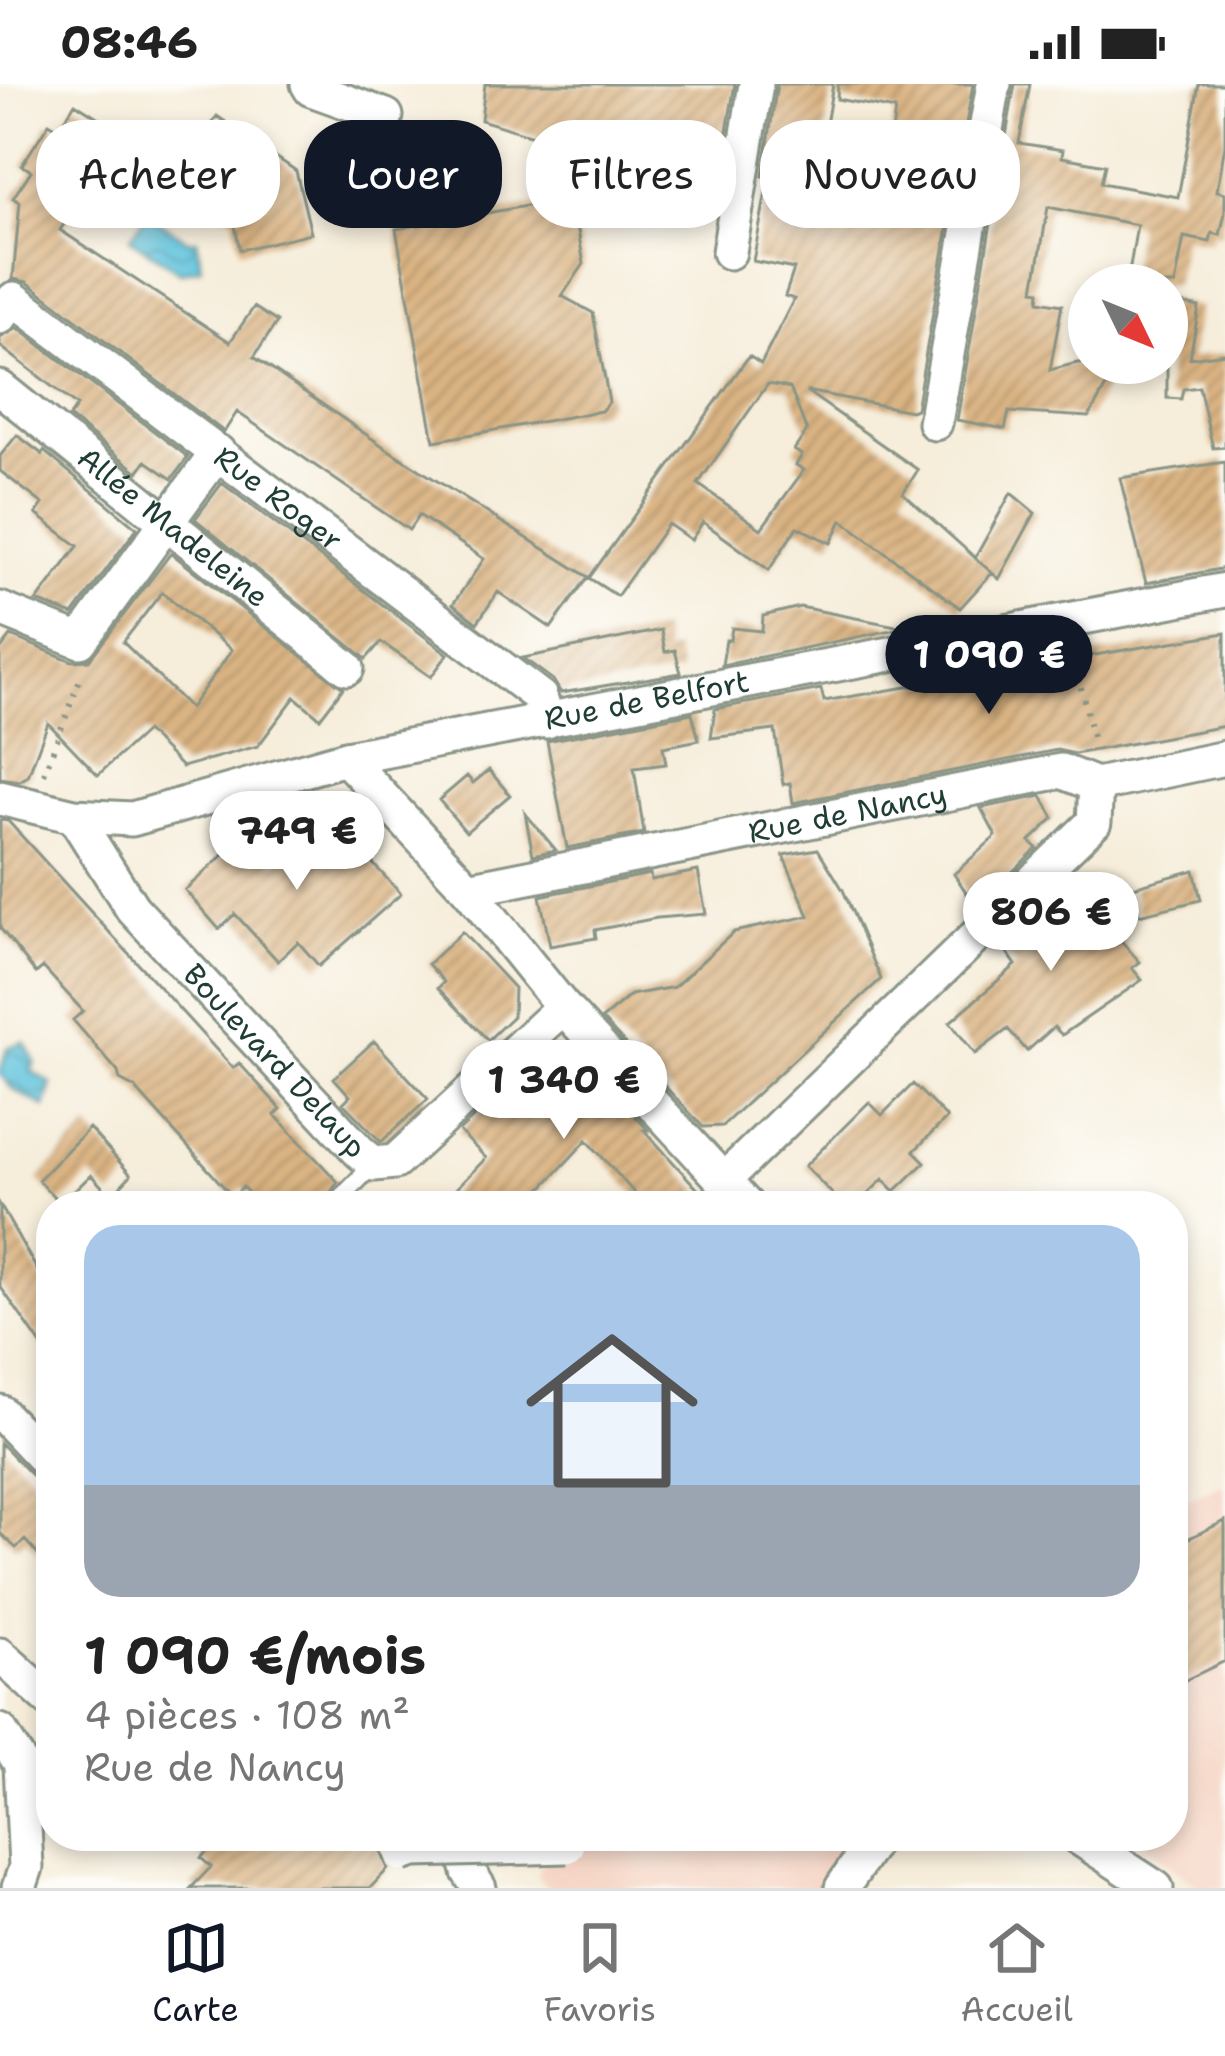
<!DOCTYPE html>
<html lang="fr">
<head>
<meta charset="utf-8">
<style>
  :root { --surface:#fff; --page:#f2f2f2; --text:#222; --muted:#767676; --line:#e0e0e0; --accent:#111827 }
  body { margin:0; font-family:"Shantell Sans",sans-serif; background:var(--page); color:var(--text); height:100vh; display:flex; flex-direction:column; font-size:45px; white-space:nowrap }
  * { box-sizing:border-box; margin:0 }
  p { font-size:39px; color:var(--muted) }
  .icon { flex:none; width:66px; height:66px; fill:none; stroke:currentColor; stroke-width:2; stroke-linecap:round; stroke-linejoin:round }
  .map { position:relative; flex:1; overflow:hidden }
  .drawer { position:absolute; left:36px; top:1107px; width:1152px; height:660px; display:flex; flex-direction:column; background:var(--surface); border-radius:48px; box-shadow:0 6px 18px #0003 }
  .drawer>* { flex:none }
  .guide { position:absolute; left:36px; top:36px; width:1155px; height:108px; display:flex; gap:24px }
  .needle { width:78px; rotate:133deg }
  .tools { position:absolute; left:1068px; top:180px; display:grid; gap:24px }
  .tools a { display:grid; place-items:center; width:120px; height:120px; border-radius:50%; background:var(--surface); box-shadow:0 6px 18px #0003; font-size:60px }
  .price { position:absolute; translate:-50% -102px; padding:0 27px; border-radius:42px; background:#fff; color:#222; font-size:39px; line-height:78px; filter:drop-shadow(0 3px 6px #0008) }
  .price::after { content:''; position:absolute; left:50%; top:72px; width:36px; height:27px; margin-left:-18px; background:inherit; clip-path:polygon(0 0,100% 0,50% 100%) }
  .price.active { background:var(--accent); color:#fff }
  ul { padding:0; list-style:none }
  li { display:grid; align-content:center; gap:24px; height:636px; padding:0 48px }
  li+li { border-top:3px solid var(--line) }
  li span { display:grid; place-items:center; height:372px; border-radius:36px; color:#555 }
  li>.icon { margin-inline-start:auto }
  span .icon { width:216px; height:216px; fill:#fffc; stroke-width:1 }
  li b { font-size:51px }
  .chip { padding:0 42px; border-radius:48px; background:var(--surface); box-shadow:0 6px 18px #0003; font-size:42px; line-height:108px }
  .chip.active { background:var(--accent); color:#fff }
  .status { display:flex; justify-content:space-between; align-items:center; height:84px; padding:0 60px; background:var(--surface); direction:ltr }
  .status svg { height:33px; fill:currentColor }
  .tabs { display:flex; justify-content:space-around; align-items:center; height:168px; border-top:3px solid var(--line); background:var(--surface); font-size:33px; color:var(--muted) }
  .tabs a { display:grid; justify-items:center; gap:6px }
  .tabs .active { color:var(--accent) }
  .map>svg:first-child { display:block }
  .built { fill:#f5d3c2 }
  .water { fill:url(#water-waves); stroke:#3f8088; stroke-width:3 }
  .building { fill:url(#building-hatch); fill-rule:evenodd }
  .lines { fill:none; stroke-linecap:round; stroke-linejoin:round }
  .lane-casing { stroke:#8a9587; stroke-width:22 }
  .street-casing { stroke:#8a9587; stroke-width:39 }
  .path { stroke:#8a9587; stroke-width:6; stroke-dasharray:3 9; stroke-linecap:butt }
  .lane { stroke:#fff; stroke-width:16 }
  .street { stroke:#fff; stroke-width:33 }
  .street-bridge-casing { stroke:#8a9587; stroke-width:39; stroke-linecap:butt }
  .street-bridge { stroke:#fff; stroke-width:33 }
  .labels { text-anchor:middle; stroke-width:9; stroke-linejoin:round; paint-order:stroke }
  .street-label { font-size:30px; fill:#1f3d34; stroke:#fdfcf7 }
</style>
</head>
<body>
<div class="status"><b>08:46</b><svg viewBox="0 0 49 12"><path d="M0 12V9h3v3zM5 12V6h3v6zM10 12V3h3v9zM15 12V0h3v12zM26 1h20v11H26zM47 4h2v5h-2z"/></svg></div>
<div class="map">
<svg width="1225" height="1804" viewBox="0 0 1225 1804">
  <defs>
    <pattern id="water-waves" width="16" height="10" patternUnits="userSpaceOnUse" patternTransform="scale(3)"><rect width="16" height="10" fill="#5fc3dd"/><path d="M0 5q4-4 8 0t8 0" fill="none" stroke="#4ea0b4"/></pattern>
    <pattern id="building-hatch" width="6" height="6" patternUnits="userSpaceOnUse" patternTransform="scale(3)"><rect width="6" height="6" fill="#dbb483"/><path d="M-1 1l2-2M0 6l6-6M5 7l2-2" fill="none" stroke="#b1946c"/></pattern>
  </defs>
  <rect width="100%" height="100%" fill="#fdfcf7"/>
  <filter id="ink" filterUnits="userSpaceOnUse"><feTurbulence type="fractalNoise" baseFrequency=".00833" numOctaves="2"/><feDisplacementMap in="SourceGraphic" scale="24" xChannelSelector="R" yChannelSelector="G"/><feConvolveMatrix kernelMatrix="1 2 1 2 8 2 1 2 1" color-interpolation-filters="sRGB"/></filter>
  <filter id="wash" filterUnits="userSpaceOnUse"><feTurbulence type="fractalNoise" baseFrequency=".004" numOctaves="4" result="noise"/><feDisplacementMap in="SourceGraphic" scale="48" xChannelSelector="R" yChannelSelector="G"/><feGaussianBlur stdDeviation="2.7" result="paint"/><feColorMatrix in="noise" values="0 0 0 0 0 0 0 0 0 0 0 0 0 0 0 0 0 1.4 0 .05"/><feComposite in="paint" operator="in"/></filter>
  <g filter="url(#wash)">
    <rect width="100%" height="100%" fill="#f6edda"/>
    <!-- built -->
    <path class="built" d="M 1225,1399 L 1225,1804 L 1200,1804 L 1133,1752 L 1173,1752 L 1173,1421 Z
      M 556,1752 L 858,1752 L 823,1804 L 547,1804 L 536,1791 Z"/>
    <!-- water -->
    <path class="water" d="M 147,130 L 189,157 L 197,156 L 201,184 L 180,188 L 130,154 Z
      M 24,958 L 35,978 L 31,987 L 52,1000 L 45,1023 L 13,1005 L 0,990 L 7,964 Z"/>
    <g id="blocks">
      <!-- building -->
      <path class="building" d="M 485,0 L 735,0 L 721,83 L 698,79 L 697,87 L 644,76 L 642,86 L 481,36 Z
        M 777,0 L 833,0 L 823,58 L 810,54 L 799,114 L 881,128 L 895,26 L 837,15 L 838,0 L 973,0 L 916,325 L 911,327 L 806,307 L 918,386 L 903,409 L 992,489 L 960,524 L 842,436 L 831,459 L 797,443 L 769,486 L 703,438 L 691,456 L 668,440 L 617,512 L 589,494 L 749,272 L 761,280 L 794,215 L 785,212 L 794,185 L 753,177 L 769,93 L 763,92 ZM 768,300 L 790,304 L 807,347 L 794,366 L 802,371 L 796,381 L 804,386 L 761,445 L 698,400 Z
        M 1015,0 L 1030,0 L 1019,59 L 1063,66 L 1062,73 L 1105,81 L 1101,99 L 1178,113 L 1199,0 L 1225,0 L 1225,61 L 1217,107 L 1225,109 L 1225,129 L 1220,151 L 1212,149 L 1210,158 L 1184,153 L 1175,201 L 1127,201 L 1137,141 L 1048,123 L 1034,206 L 1040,207 L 1039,217 L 1062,221 L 1050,286 L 1077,279 L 1119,279 L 1089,333 L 1009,328 L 1005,345 L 957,336 Z
        M 75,19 L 124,50 L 60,146 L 230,258 L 254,223 L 277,238 L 254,273 L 387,365 L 588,493 L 551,544 L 498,508 L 477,539 L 453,520 L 484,475 L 419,431 L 409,446 L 237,328 L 224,348 L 27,198 L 13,195 L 20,118 L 13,114 L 31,87 L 22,81 L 49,39 L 59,45 Z
        M 217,32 L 296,87 L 311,149 L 240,166 L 233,133 L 203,113 L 207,107 L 180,87 Z
        M 572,114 L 584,180 L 562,212 L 593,229 L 609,318 L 601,327 L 434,357 L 396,145 Z
        M 1167,216 L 1199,223 L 1190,274 L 1225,269 L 1225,363 L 1213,364 L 1199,303 L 1183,305 L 1181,315 L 1167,314 Z
        M 18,244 L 188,373 L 172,395 L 146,377 L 138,388 L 69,333 L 77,322 L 0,262 L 0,254 Z
        M 17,351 L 42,370 L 44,367 L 137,444 L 73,531 L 37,517 L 78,462 L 36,430 L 43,420 L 0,387 L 0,372 Z
        M 1225,378 L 1225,484 L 1146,499 L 1120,394 Z
        M 222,399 L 448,570 L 431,593 L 381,558 L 366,575 L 195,435 Z
        M 1011,409 L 1035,429 L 999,495 L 975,474 Z
        M 171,469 L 343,604 L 320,634 L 295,613 L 258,662 L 182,683 L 146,647 L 98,691 L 48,639 L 28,692 L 20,697 L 0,694 L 0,566 L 11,552 L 72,577 L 89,576 ZM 162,508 L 232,566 L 190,624 L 123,558 Z
        M 800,523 L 901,543 L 901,544 L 722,581 L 726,556 L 730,556 L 732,544 L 762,547 L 763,532 Z
        M 661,546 L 665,568 L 675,566 L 681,589 L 561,609 L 553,596 L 523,574 Z
        M 1225,549 L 1225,642 L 1075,670 L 1057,666 L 793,719 L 790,699 L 783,700 L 775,646 L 711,654 L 715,625 L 821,605 L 824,617 Z
        M 692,629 L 699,656 L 663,663 L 666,680 L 634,684 L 644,749 L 567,764 L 547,657 Z
        M 489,686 L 510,711 L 466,748 L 439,716 L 467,692 L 473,699 Z
        M 1042,712 L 1054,734 L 1030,757 L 1037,764 L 976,823 L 954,790 L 996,752 L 981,724 Z
        M 525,729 L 556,766 L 533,771 Z
        M 0,736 L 8,737 L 233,984 L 239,979 L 281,1025 L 275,1031 L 338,1098 L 321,1122 L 260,1122 L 243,1103 L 233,1113 L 135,1004 L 120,996 L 118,988 L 73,936 L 83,927 L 43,883 L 36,889 L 0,844 Z
        M 319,738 L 342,746 L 401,810 L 319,882 L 298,858 L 278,877 L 235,830 L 219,845 L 185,806 L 247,750 L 275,781 Z
        M 818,765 L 843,806 L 881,895 L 722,1042 L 703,1043 L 602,935 L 631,911 L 674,903 L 734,848 L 809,832 L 783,771 Z
        M 1194,786 L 1201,816 L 1139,831 L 1133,803 Z
        M 698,787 L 706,830 L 657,834 L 595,846 L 596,854 L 550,862 L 540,812 L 650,790 L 651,796 Z
        M 1065,795 L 1140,878 L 1132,884 L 1142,896 L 1062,951 L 1054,943 L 1027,967 L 1008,945 L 975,970 L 950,938 L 1016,881 L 1000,858 Z
        M 462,848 L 514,904 L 513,932 L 488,956 L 438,904 L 444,898 L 428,880 Z
        M 374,957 L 428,1015 L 381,1058 L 343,1019 L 350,1012 L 334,994 Z
        M 573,964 L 648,1046 L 644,1046 L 713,1122 L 646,1122 L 587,1056 L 525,1122 L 439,1122 L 486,1074 L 459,1047 L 524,988 L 536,1001 Z
        M 913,1000 L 947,1034 L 914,1067 L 925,1078 L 895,1107 L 883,1095 L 856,1122 L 844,1122 L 805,1082 L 869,1018 L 882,1031 Z
        M 89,1044 L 131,1091 L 111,1112 L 91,1091 L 61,1120 L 38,1096 Z
        M 0,1121 L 51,1210 L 51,1275 L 0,1202 Z
        M 0,1359 L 36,1396 L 51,1406 L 51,1485 L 25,1456 L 16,1464 L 0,1449 Z
        M 1225,1437 L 1225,1577 L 1173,1602 L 1173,1462 Z
        M 221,1752 L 392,1752 L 381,1767 L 388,1785 L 370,1804 L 191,1804 L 211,1783 L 201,1774 Z"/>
    </g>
  </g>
  <g filter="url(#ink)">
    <use href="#blocks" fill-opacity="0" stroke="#8a9587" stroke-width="3"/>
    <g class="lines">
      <defs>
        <path id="lane" d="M 333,1122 L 374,1080"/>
        <g id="street">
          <path d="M 308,0 L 311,5 L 386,32"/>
          <path d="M 729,168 L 756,0"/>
          <path id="s1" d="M 0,233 L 14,215 L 540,613 L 547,637"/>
          <path id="s2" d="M 0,304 L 347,584"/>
          <path d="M 935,339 L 994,0"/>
          <path d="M 0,525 L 80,557 L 218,368"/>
          <path d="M 346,674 L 468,805 L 563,923 L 747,1122"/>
          <path id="s3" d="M 0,714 L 74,732 L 132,735 L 346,674 L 1225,506"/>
          <path id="s4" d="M 74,732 L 132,824 L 359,1067 L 374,1080 L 395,1078 L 563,923"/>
          <path id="s5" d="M 468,805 L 1061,687 L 1096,701 L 1225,674"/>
          <path d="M 724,1096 L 1094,738 L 1096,701"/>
          <path d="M 0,1328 L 51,1382"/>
          <path d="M 0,1571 L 51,1617"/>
          <path d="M 0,1647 L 21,1680 L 26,1783 L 19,1804"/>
          <path d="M 460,1752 L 469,1788 L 479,1804"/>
          <path d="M 1076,1752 L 1156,1804"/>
          <path d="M 842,1804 L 877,1752"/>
        </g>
      </defs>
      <!-- lane casing -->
      <use href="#lane" class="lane-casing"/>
      <!-- street casing -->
      <use href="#street" class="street-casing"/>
      <!-- path -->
      <path class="path" d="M 1073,568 L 1094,661
        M 44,690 L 82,590"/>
      <!-- lane -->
      <use href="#lane" class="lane"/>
      <!-- street -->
      <use href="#street" class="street"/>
      <defs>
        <path id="street-bridge" d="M 402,1770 L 414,1766 L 567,1762"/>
      </defs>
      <!-- street-bridge casing -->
      <use href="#street-bridge" class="street-bridge-casing"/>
      <!-- street-bridge -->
      <use href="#street-bridge" class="street-bridge"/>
    </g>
  </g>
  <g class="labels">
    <!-- street labels -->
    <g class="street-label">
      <text dy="10" stroke="none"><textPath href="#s1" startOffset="354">Rue Roger</textPath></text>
      <text dy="10" stroke="none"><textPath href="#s2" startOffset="222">Allée Madeleine</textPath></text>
      <text dy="10" stroke="none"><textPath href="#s3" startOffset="663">Rue de Belfort</textPath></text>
      <text dy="10" stroke="none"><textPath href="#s5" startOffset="387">Rue de Nancy</textPath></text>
      <text dy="10" stroke="none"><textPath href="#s4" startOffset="318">Boulevard Delaup</textPath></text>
    </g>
  </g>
</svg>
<div class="tools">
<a><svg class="needle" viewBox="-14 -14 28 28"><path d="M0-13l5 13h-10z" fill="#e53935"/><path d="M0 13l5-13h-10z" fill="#767676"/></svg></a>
</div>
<b class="price active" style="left:989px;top:633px">1 090 €</b>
<b class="price" style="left:297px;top:809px">749 €</b>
<b class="price" style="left:1051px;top:890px">806 €</b>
<b class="price" style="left:564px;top:1058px">1 340 €</b>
<div class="guide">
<a class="chip">Acheter</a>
<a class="chip active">Louer</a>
<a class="chip">Filtres</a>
<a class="chip">Nouveau</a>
</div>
<section class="drawer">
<ul>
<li><span style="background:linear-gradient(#a9c7e8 70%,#9aa5b1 0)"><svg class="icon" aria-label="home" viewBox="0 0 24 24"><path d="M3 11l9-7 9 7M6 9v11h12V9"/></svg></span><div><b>1 090 €/mois</b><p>4 pièces · 108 m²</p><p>Rue de Nancy</p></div></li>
</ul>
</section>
</div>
<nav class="tabs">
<a class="active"><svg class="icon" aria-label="map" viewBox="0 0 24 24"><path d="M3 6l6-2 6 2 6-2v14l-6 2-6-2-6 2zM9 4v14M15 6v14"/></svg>Carte</a>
<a><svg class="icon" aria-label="saved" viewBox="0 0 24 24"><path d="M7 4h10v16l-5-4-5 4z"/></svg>Favoris</a>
<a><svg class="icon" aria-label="home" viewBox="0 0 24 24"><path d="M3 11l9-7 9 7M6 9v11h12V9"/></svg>Accueil</a>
</nav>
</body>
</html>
